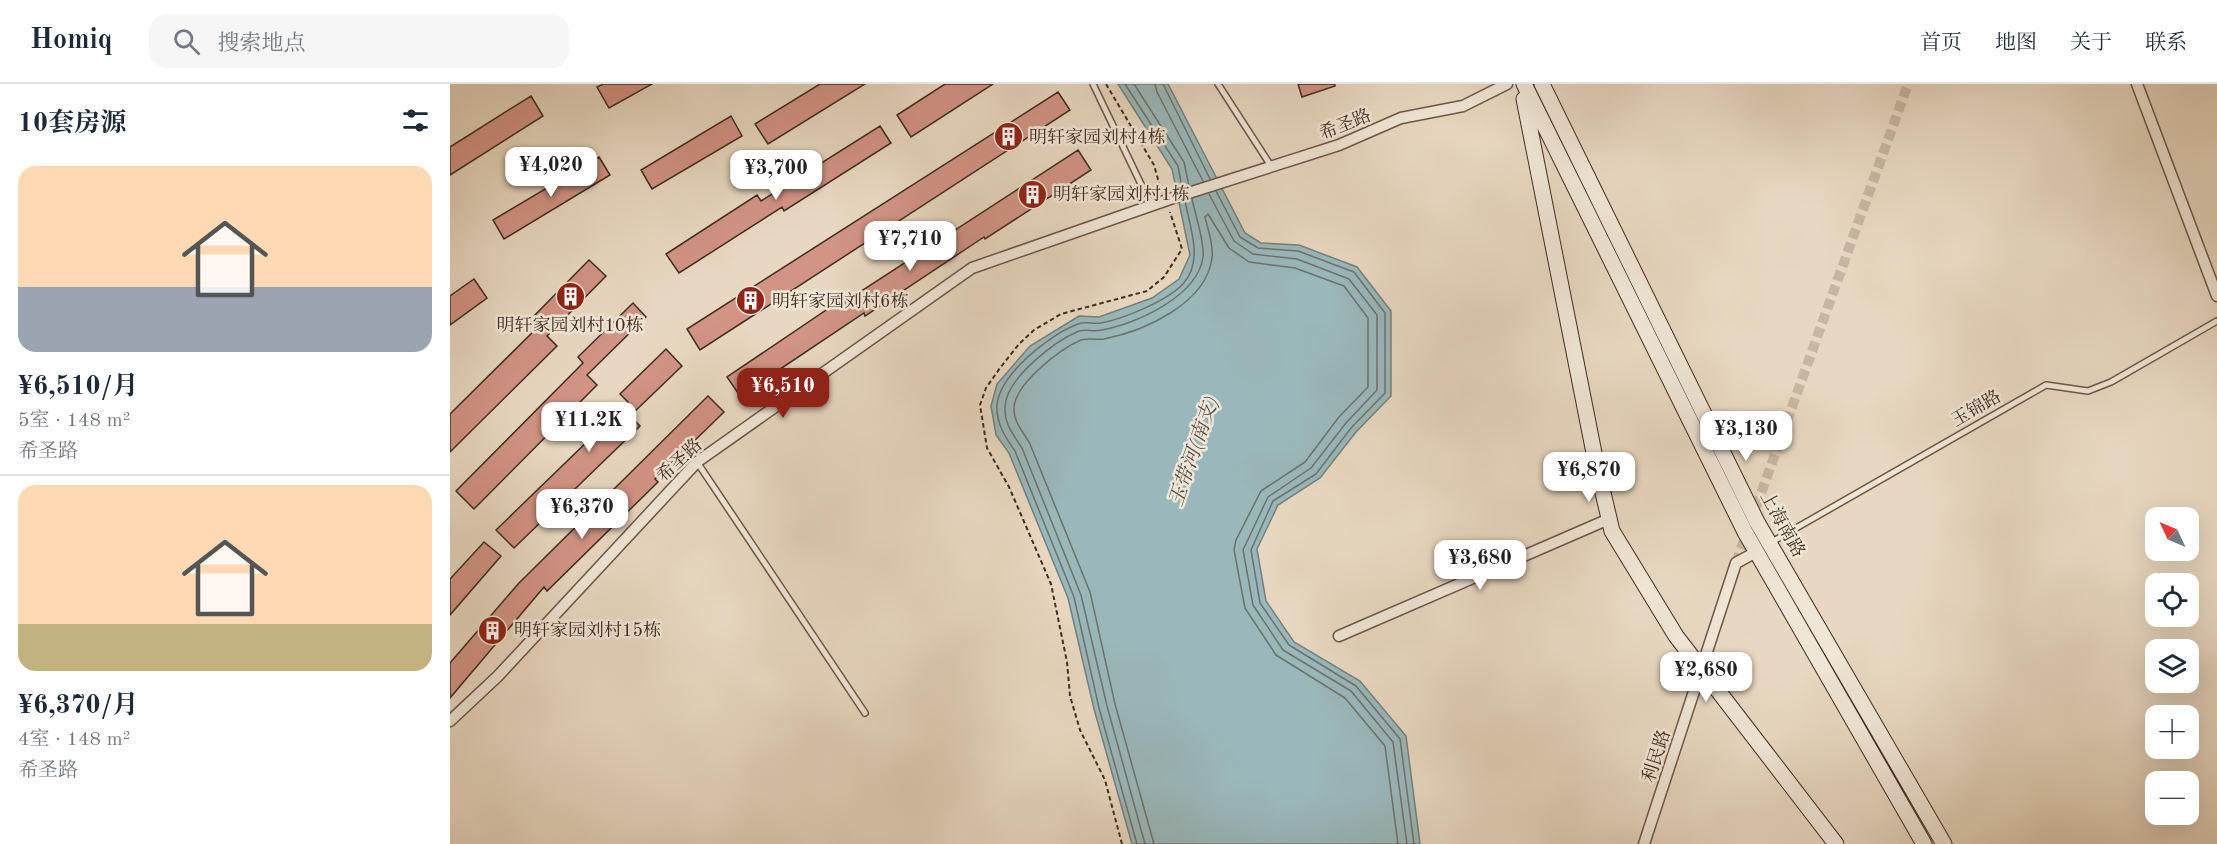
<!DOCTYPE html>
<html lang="zh">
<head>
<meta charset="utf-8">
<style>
  :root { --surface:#fff; --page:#f6f6f7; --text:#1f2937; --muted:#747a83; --line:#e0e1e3; --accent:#8f2418 }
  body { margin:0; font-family:"Old Standard TT","Noto Serif SC",serif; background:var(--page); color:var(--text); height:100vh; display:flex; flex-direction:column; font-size:22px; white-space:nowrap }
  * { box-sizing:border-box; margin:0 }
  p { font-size:20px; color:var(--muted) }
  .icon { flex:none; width:33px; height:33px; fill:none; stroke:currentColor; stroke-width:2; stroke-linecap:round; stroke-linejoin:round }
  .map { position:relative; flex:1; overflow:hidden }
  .sheet { display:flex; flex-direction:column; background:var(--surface); width:450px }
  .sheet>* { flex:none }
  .needle { width:39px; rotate:314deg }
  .tools { position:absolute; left:1695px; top:423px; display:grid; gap:12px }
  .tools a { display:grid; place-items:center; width:54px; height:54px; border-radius:12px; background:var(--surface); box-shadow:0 6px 24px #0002; font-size:30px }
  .price { position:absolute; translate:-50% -51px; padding:0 14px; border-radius:12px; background:#fff; color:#222; font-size:20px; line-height:39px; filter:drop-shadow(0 2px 3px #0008) }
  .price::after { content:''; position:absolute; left:50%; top:36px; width:18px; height:14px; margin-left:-9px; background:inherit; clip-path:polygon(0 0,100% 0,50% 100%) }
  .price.active { background:var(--accent); color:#fff }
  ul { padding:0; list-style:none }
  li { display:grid; align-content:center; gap:12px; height:318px; padding:0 18px }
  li+li { border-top:2px solid var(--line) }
  li span { display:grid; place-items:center; height:186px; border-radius:18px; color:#555 }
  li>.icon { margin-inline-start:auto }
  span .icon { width:108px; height:108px; fill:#fffc; stroke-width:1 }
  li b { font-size:26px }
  h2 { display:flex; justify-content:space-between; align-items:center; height:72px; padding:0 18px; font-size:26px }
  header { display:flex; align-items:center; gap:36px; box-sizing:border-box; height:84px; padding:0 30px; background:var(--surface); border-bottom:2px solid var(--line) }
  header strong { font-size:28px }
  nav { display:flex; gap:33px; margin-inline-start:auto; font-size:21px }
  .search { width:420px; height:54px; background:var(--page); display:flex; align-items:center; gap:15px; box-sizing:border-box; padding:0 21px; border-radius:18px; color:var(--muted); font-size:22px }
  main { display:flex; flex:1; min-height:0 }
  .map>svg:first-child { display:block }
  .water { fill:#9ab8bb; stroke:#76807d; stroke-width:1.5 }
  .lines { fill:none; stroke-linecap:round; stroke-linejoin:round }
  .shore { stroke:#6e726d; stroke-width:1.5 }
  .building { fill:#d19485; stroke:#412c1f; stroke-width:1.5 }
  .street-tunnel { stroke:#c7b6a1; stroke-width:10; stroke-dasharray:10 5; stroke-linecap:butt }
  .lane-casing { stroke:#6b5748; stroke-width:8 }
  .street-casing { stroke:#6b5748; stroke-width:13 }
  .secondary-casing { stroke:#412c1f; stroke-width:17 }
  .path { stroke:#412c1f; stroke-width:2; stroke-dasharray:4.5 3; stroke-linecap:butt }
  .lane { stroke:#f0e6d7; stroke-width:5 }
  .street { stroke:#f0e6d7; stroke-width:10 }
  .secondary { stroke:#f0e6d7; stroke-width:15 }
  .labels { text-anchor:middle; stroke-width:5; stroke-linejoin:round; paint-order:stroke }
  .street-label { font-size:18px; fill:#412c1f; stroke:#f0e6d7 }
  .poi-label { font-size:18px; fill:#412c1f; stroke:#f0e6d7; text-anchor:start }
  .water-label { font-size:20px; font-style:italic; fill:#574f46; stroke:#f0e6d7 }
</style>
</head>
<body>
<header>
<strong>Homiq</strong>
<div class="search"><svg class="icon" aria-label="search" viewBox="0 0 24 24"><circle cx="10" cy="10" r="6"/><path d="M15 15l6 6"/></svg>搜索地点</div>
<nav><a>首页</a><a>地图</a><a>关于</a><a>联系</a></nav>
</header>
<main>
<section class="sheet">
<h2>10套房源<svg class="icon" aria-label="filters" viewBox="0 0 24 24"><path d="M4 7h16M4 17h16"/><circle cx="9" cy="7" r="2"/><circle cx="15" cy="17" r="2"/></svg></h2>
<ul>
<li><span style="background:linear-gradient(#ffd9b3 65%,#9aa5b1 0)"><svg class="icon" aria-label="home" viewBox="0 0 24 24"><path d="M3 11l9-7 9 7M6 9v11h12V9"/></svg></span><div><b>¥6,510/月</b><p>5室 · 148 m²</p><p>希圣路</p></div></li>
<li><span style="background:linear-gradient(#ffd9b3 75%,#c2b280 0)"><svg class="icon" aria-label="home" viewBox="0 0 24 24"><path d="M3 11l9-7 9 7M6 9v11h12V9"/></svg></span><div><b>¥6,370/月</b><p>4室 · 148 m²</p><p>希圣路</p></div></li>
</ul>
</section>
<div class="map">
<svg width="1767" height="760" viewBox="0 0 1767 760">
  <rect width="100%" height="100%" fill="#e8d8c1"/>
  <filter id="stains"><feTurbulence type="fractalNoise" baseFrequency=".00333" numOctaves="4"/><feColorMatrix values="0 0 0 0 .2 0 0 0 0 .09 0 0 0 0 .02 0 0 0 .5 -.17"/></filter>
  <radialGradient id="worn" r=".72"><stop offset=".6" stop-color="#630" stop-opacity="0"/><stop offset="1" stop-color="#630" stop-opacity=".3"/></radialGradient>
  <!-- water -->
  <path class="water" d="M 668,0 L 718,0 L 795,149 L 811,159 L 849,161 L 907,183 L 941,227 L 941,312 L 906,348 L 870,394 L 828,421 L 807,465 L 816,517 L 844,558 L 910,597 L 956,652 L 970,760 L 682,760 L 644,625 L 618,514 L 559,369 L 546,351 L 541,322 L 547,300 L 580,262 L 629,232 L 649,233 L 702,214 L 729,195 L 740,171 L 722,85 Z"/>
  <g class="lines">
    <!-- shore -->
    <path class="shore" d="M 675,0 L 728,82 L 732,104
      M 684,0 L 734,78 L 739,102
      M 705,0 L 707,8 L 753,97
      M 713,0 L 760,95
      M 766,107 L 790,153 L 808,164 L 848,167 L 904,188 L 935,229 L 935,309 L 901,344 L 866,390 L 823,417 L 801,466 L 810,519 L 839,561 L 906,602 L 950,655 L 964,760
      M 759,110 L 784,157 L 803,170 L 847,175 L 899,195 L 927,231 L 927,306 L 896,339 L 861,384 L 818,413 L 793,466 L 803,521 L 833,566 L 901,607 L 943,658 L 957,760
      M 687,760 L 649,624 L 624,513 L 565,367 C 555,353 546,339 547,321 C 550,290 600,250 628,240 C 635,237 643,240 651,239 C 673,235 717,217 733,200 C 754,177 740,144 735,117
      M 695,760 L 657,622 L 631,511 L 572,364 C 563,350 554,340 555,323 C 556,294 605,257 629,247 C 636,245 644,248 652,246 C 686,240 748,212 753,173 C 755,159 745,130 742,115
      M 704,760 L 665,620 L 640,508 L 580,360 C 573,347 563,338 564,323 C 566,299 610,265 631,256 C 638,254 646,256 654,255 C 694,247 756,220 762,174 C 764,162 758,146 755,133 L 758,130 L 779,164 L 799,178 L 845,184 L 894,202 L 918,234 L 918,303 L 889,333 L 855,378 L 811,407 L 786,456 L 784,466 L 795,524 L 826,571 L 895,614 L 935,662 L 948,760"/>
  </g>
  <!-- building -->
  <path class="building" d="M 153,0 L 202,0 L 159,24 L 147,3 Z
    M 370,0 L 415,0 L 318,60 L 305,40 Z
    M 495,0 L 543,0 L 461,53 L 447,31 Z
    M 848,0 L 885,0 L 885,2 L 852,13 Z
    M 608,8 L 620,26 L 250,266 L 237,245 Z
    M 81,12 L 93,32 L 0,91 L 0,63 Z
    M 281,32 L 292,52 L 202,105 L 191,86 Z
    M 430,42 L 441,59 L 334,127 L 332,123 L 229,189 L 216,170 L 307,111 L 311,117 Z
    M 628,66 L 641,86 L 535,155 L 534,153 L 415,232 L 414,229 L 290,312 L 277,293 L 388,218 L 390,221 Z
    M 149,73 L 160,91 L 54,155 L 43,136 Z
    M 139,176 L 156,192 L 97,252 L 107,262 L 0,368 L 0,330 L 92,239 L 84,232 Z
    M 24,195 L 37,214 L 0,241 L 0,212 Z
    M 183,219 L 196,233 L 137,291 L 147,301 L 24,425 L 6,407 L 133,279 L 128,273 Z
    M 216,265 L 232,282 L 180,332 L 190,342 L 64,464 L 46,446 L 178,318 L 170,310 Z
    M 258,312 L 274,328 L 205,395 L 208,398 L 97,507 L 94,503 L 0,614 L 0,579 L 69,499 Z
    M 34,458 L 51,472 L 0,531 L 0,495 Z"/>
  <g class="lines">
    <!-- street-tunnel -->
    <path class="street-tunnel" d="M 1286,479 L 1458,0"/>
    <defs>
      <path id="lane" d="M 643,0 L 701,121
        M 768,0 L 821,82
        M 247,378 L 415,629
        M 1320,459 L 1596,301 L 1638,307 L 1661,298 L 1767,237"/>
      <path id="street" d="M 1687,0 L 1767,212
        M 889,552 L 1159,435
        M 0,637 L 48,592 L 247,378 L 522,184 L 723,114 L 889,61 L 951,34 L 1013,22 L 1057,0
        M 1194,760 L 1286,479 L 1306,468"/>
      <path id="secondary" d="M 1074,0 L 1295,448 L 1474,760
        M 1092,0 L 1307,438 L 1494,760
        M 1074,15 L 1146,379 L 1162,447 L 1226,552 L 1386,760"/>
    </defs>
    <!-- lane casing -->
    <use href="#lane" class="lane-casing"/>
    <!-- street casing -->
    <use href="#street" class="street-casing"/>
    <!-- secondary casing -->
    <use href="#secondary" class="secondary-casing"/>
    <!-- path -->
    <path class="path" d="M 656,0 L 704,81 L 711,106
      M 672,760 L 655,696 L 630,646 L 620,612 L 617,578 L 601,500 L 559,403 L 537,364 L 530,321 L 536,304 L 550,284 L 569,260 L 584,246 L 611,230 L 697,207 L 714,193 L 732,165 L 720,128"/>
    <!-- lane -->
    <use href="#lane" class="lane"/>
    <!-- street -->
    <use href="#street" class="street"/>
    <!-- secondary -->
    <use href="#secondary" class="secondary"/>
  </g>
  <!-- icons -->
  <defs>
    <symbol id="building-disc" viewBox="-11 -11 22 22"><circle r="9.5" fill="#8f2418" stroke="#f0e6d7"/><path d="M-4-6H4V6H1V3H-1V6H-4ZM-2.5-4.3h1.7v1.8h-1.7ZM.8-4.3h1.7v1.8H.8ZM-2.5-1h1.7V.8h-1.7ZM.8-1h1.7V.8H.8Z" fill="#fff"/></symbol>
  </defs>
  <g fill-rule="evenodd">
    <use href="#building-disc" x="542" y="36" width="33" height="33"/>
    <use href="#building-disc" x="566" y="94" width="33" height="33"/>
    <use href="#building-disc" x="104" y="196" width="33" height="33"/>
    <use href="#building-disc" x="284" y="200" width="33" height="33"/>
    <use href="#building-disc" x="26" y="530" width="33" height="33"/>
  </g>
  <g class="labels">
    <!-- street labels -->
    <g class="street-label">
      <text transform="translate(895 40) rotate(-22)" y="6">希圣路</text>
      <text transform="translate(1526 324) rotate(-30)" y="6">玉锦路</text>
      <text transform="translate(229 376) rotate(-43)" y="6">希圣路</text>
      <text transform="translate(1333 440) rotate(61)" y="6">上海南路</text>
      <text transform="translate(1206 672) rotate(-72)" y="6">利民路</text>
    </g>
    <!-- poi labels -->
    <g class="poi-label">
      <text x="579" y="59">明轩家园刘村4栋</text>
      <text x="603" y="116">明轩家园刘村1栋</text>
      <text x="322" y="223">明轩家园刘村6栋</text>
      <text x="120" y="247" text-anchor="middle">明轩家园刘村10栋</text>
      <text x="64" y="552">明轩家园刘村15栋</text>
    </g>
    <!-- water labels -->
    <g class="water-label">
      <text transform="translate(743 367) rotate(-71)" y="7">玉带河(南支)</text>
    </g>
  </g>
  <rect width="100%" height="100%" filter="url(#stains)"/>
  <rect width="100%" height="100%" fill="url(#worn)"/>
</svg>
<div class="tools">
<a><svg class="needle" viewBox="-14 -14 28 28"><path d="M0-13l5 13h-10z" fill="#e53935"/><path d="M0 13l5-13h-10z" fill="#747a83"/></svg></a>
<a><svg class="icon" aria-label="locate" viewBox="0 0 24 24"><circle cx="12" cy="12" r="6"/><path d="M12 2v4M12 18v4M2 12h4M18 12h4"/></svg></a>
<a><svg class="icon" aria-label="layers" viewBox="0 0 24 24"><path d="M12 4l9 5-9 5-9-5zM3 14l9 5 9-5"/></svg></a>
<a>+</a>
<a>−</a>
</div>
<b class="price" style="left:101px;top:114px">¥4,020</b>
<b class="price" style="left:326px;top:117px">¥3,700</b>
<b class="price" style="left:460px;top:188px">¥7,710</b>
<b class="price active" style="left:333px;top:335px">¥6,510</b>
<b class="price" style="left:139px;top:369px">¥11.2K</b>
<b class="price" style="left:1296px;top:378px">¥3,130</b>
<b class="price" style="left:1139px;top:419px">¥6,870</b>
<b class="price" style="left:132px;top:456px">¥6,370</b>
<b class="price" style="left:1030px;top:507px">¥3,680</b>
<b class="price" style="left:1256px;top:619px">¥2,680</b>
</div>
</main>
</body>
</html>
